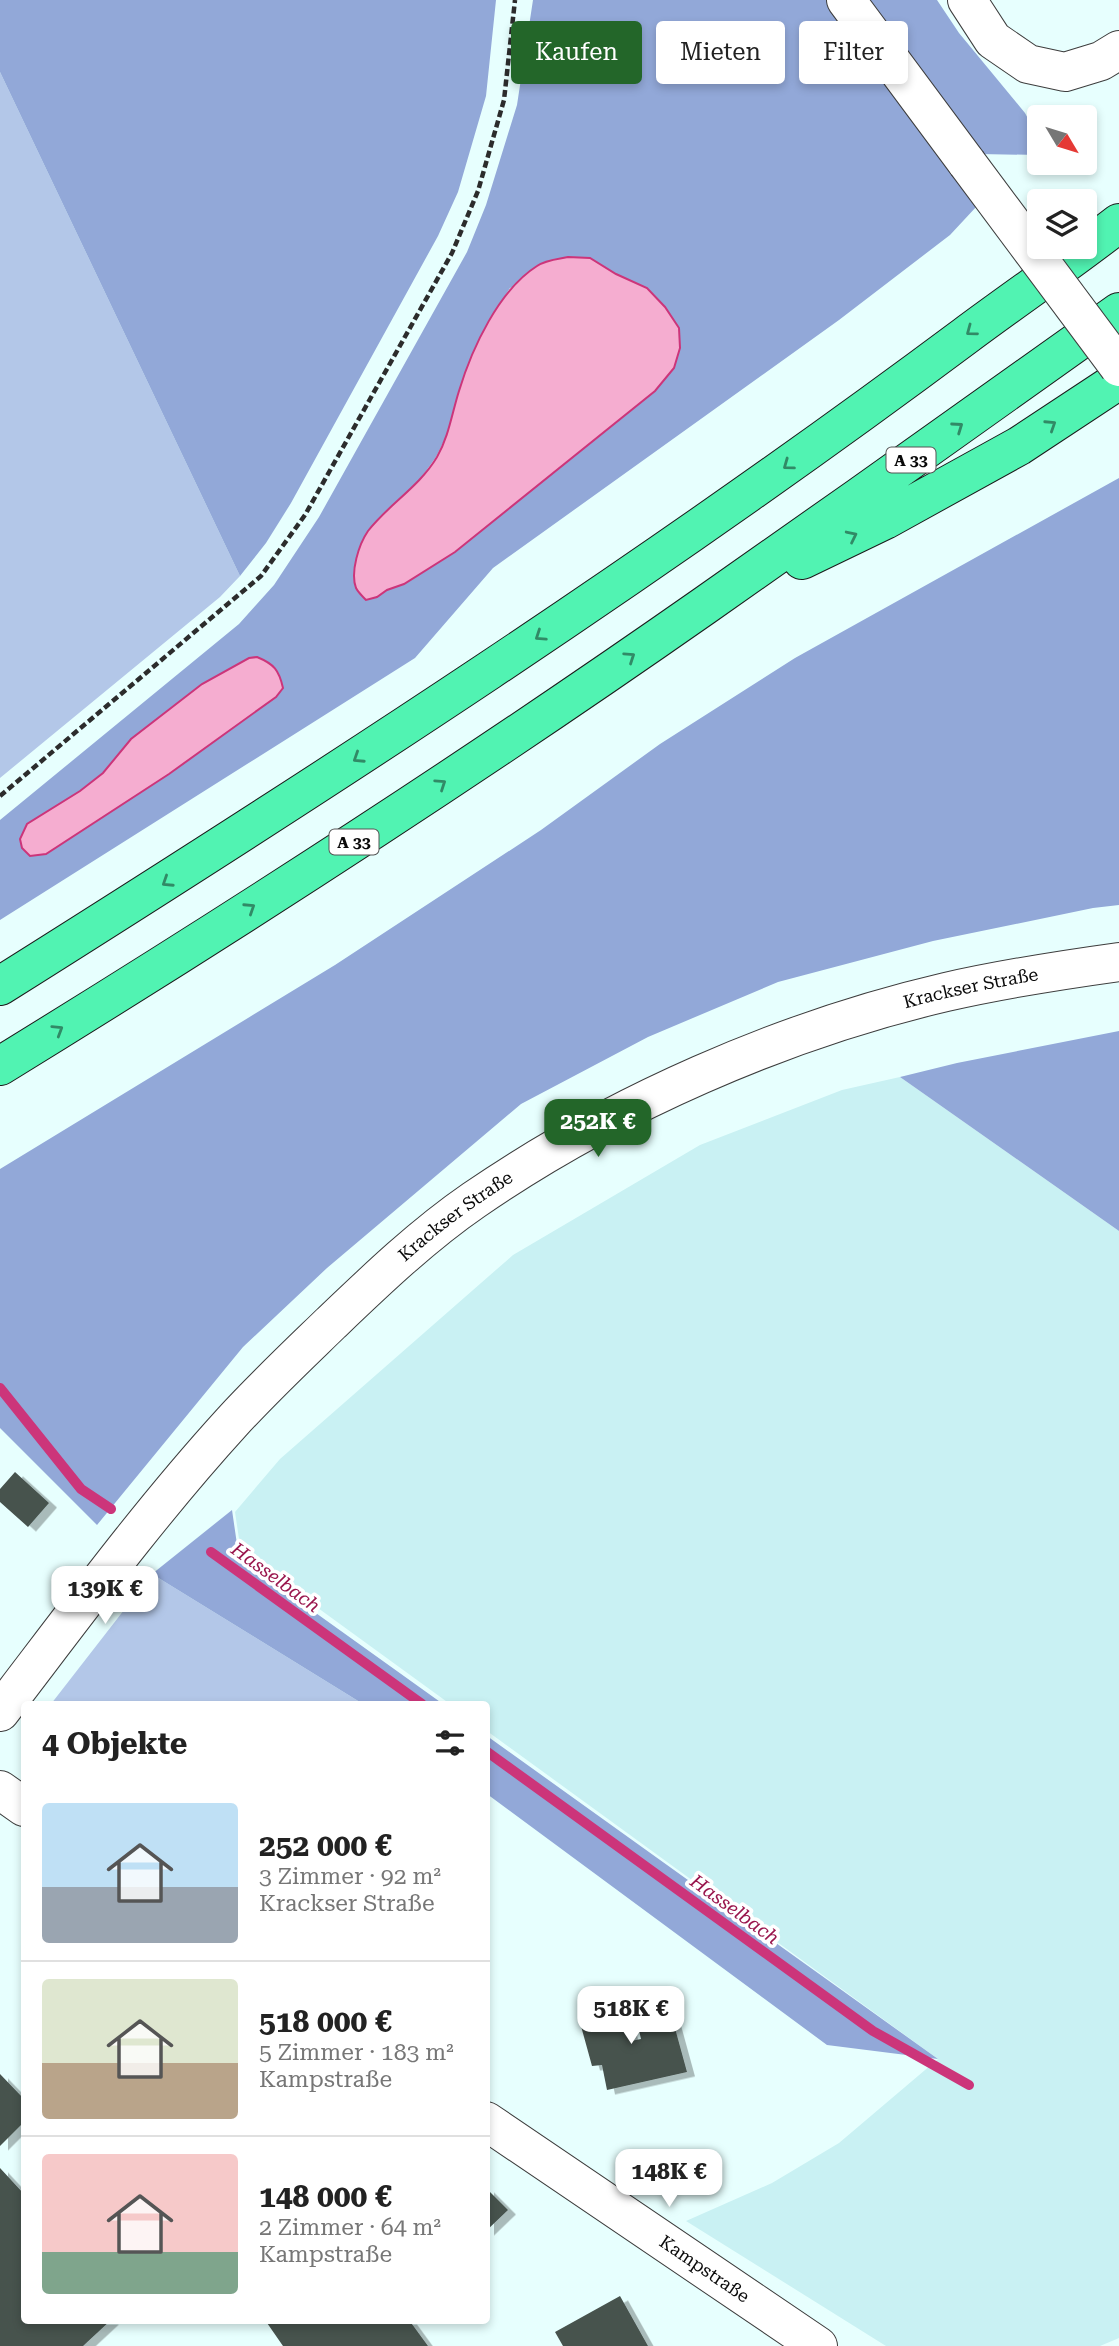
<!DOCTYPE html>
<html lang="de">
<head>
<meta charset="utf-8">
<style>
  :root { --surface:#fff; --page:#f2f2f2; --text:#222; --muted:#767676; --line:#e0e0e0; --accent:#236629 }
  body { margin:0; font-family:"Roboto Serif",serif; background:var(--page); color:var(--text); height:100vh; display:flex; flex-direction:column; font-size:26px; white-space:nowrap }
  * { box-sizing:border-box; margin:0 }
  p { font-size:23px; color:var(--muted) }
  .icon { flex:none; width:38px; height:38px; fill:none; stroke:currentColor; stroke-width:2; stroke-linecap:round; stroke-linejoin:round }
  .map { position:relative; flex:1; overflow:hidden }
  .drawer { position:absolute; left:21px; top:1701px; width:469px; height:623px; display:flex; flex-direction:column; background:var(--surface); border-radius:7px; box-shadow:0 4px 10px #0003 }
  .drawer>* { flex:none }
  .top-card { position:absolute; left:511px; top:21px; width:502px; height:63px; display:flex; gap:14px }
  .needle { width:46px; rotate:128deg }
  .buttons { position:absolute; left:1027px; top:105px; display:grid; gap:14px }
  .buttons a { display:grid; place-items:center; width:70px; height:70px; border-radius:7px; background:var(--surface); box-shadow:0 4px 10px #0003; font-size:35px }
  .price { position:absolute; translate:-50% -60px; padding:0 16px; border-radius:14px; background:#fff; color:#222; font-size:23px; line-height:46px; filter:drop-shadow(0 2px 4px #0008) }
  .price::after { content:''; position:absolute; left:50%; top:42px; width:21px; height:16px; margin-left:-10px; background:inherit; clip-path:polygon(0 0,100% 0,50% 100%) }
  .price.on { background:var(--accent); color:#fff }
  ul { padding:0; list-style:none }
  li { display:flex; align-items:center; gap:21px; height:175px; padding:0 21px }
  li+li { border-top:2px solid var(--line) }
  li span { display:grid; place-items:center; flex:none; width:196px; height:140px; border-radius:7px; color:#555 }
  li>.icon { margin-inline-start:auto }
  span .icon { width:84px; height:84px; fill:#fffc; stroke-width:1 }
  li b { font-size:30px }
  h2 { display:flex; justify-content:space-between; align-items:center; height:84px; padding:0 21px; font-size:30px }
  .pill { padding:0 24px; border-radius:7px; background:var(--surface); box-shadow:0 4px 10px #0003; font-size:24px; line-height:63px }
  .pill.on { background:var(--accent); color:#fff }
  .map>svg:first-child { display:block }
  .farmland { fill:#c9f1f3 }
  .green { fill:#b3c7e8 }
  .forest { fill:#92a8d8; fill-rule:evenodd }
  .water { fill:#f5add0; stroke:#cc357a; stroke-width:2 }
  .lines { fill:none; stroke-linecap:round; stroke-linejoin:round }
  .stream { stroke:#cc357a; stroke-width:10 }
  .building { fill:#47524d; filter:url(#shadow) }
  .minor-casing { stroke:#3d3d3d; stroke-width:40 }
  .highway-casing { stroke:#1b1b1b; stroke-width:40 }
  .path { stroke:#2c2c2c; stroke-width:4.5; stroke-dasharray:7 3.5; stroke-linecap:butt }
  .minor { stroke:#fff; stroke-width:38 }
  .highway { stroke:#51f3b2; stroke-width:38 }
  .minor-bridge-casing { stroke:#3d3d3d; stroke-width:40; stroke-linecap:butt }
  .minor-bridge { stroke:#fff; stroke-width:38 }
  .oneway { stroke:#318a66 }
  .labels { text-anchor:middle; stroke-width:7; stroke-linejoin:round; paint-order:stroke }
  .shield { fill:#fff; stroke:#545454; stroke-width:2 }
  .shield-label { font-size:16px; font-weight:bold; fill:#0a0a0a }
  .street-label { font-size:18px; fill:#0a0a0a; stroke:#fff }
  .water-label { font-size:19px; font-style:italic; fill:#99164d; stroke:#fff }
</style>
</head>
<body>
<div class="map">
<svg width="1119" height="2346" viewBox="0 0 1119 2346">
  <defs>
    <filter id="shadow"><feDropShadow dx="8" dy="4.5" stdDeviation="0" flood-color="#0004"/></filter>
  </defs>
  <rect width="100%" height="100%" fill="#e7fffe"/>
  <!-- farmland -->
  <path class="farmland" d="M 900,1077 L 1119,1231 L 1119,2338 L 1100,2346 L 886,2346 L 686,2221 L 772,2183 L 839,2143 L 938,2059 L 487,1731 L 486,1704 L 450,1704 L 241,1552 L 235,1512 L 280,1459 L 513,1255 L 700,1145 L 842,1090 Z"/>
  <!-- green -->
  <path class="green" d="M 0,72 L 240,576 L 220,597 L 0,778 Z
    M 152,1574 L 363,1704 L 51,1704 Z"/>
  <!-- forest -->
  <path class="forest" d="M 0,0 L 496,0 L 486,96 L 458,192 L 438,236 L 291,503 L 266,543 L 240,576 L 0,72 Z
    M 533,0 L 830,0 L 977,206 L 950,235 L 839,320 L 493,568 L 415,658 L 0,920 L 0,820 L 239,624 L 274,585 L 319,517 L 467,252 L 486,205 L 517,105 ZM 590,258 L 616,274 L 655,391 L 455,552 L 404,584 L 387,590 L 377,597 L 366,600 L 356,588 L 354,572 L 367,532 L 416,485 L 436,457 L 449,431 L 460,388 L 488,322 L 510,288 ZM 249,658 L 276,697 L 169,774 L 46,854 L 80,791 L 103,773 L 131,739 L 202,684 Z
    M 865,0 L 937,0 L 959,33 L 1025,113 L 1039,139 L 1039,155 L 979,154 Z
    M 1119,478 L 1119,905 L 1093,908 L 933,941 L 778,982 L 648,1037 L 521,1104 L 327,1268 L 243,1347 L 97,1525 L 0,1428 L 0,1169 L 335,965 L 541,830 L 660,744 L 795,658 Z
    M 1119,1031 L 1119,1231 L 900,1077 L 957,1063 Z
    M 232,1510 L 239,1558 L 443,1704 L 363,1704 L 152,1574 Z
    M 487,1736 L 938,2059 L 827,2045 L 487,1794 Z"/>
  <!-- water -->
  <path class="water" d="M 568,257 L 590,258 L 616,274 L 647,288 L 665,307 L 679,328 L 680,348 L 674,368 L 655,391 L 455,552 L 404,584 L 387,590 L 377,597 L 366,600 C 363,597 358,592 356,588 C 350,572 359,544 368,531 C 389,504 419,487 437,457 C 449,436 452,413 459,391 C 472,348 499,290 537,266 C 545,260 558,259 568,257 Z
    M 257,657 C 274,664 279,670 283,688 L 276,697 L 169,774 L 46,854 L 30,856 L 22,848 L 20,839 L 27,824 L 80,791 L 103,773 L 131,739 L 202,684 L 249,658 Z"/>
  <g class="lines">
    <!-- stream -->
    <path class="stream" d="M 0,1388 L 81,1489 L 111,1509
      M 211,1552 L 422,1704
      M 486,1751 L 873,2031 L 969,2085"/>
  </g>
  <!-- building -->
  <path class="building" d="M 15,1472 L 49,1503 L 28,1527 L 0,1502 L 0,1489 Z
    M 601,2001 L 612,2002 L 621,2008 L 627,2019 L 631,2041 L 641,2039 L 636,2017 L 670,2010 L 687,2072 L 607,2090 L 602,2065 L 592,2066 L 581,2026 L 583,2014 L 591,2005 Z
    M 0,2074 L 24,2099 L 24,2122 L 0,2146 Z
    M 0,2168 L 24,2194 L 24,2320 L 111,2320 L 83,2346 L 0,2346 Z
    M 486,2188 L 508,2210 L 486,2231 Z
    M 620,2296 L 648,2346 L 563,2346 L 555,2332 Z
    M 265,2320 L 409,2320 L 428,2346 L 283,2346 Z"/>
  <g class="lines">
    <defs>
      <g id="minor">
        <path d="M 846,0 L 967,163"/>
        <path d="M 967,0 L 993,40 L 1028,64 L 1065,72 L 1101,61 L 1119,50"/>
        <path id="s1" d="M 0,1712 C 75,1614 149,1513 232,1422 C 263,1388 298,1355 331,1323 C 376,1280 423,1235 474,1200 C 612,1105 783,1030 946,992 C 1003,979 1061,970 1119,962"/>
        <path d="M 0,1790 L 24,1807"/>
        <path id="s2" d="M 486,2121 L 818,2346"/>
      </g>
      <path id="highway" d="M 802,560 L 885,520 L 1019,446 L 1119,380
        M 0,986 C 329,779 654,568 965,336 C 1016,298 1069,262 1119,223
        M 0,1066 C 239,919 474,767 704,606 C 843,509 981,410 1119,312"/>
    </defs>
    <!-- minor casing -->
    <use href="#minor" class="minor-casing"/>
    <!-- highway casing -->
    <use href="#highway" class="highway-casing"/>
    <!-- path -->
    <path class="path" d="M 0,796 L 261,576 L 305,515 L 452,253 L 478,191 L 504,100 L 515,0"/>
    <!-- minor -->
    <use href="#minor" class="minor"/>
    <!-- highway -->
    <use href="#highway" class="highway"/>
    <defs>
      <path id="minor-bridge" d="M 967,163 L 1119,367"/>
    </defs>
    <!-- minor-bridge casing -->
    <use href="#minor-bridge" class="minor-bridge-casing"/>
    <!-- minor-bridge -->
    <use href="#minor-bridge" class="minor-bridge"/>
  </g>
  <!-- one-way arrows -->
  <defs><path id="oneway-chevron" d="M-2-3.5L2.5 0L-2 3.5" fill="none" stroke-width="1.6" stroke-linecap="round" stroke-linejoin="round" transform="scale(1.75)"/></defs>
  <g class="oneway">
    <use href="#oneway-chevron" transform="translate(971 331) rotate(143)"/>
    <use href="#oneway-chevron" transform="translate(1051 425) rotate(-33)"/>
    <use href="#oneway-chevron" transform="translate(958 427) rotate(-35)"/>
    <use href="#oneway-chevron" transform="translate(788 465) rotate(144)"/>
    <use href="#oneway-chevron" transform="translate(852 536) rotate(-26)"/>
    <use href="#oneway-chevron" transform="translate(540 636) rotate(146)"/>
    <use href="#oneway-chevron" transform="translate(630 657) rotate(-34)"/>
    <use href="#oneway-chevron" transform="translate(358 758) rotate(147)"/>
    <use href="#oneway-chevron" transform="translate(441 784) rotate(-34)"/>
    <use href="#oneway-chevron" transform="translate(167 882) rotate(147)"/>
    <use href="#oneway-chevron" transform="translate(250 908) rotate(-33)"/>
    <use href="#oneway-chevron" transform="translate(58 1030) rotate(-32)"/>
  </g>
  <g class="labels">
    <!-- shield labels -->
    <g class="shield">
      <rect x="886.5" y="447.5" width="49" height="25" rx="5"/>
      <rect x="329.5" y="829.5" width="49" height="25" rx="5"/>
    </g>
    <g class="shield-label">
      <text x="911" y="466">A 33</text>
      <text x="354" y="848">A 33</text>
    </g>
    <!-- street labels -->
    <g class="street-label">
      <text dy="6" stroke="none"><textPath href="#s1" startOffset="1244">Krackser Straße</textPath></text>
      <text dy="6" stroke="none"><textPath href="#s1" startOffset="676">Krackser Straße</textPath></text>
      <text dy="6" stroke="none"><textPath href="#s2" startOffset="264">Kampstraße</textPath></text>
    </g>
    <!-- water labels -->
    <g class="water-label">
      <text transform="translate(276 1577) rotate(36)" y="7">Hasselbach</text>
      <text transform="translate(735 1909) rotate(36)" y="7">Hasselbach</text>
    </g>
  </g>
</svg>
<div class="buttons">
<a><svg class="needle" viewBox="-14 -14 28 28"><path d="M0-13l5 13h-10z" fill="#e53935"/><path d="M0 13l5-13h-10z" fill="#767676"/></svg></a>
<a><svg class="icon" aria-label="layers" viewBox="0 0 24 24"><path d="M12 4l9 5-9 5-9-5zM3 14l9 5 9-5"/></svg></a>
</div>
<b class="price on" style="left:598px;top:1159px">252K €</b>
<b class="price" style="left:105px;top:1626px">139K €</b>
<b class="price" style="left:631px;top:2046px">518K €</b>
<b class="price" style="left:669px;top:2209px">148K €</b>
<div class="top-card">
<a class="pill on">Kaufen</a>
<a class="pill">Mieten</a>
<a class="pill">Filter</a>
</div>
<section class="drawer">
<h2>4 Objekte<svg class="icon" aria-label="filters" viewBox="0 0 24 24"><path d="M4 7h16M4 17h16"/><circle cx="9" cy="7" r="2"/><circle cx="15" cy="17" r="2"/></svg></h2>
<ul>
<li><span style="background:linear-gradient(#bfe0f5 60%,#9aa5b1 0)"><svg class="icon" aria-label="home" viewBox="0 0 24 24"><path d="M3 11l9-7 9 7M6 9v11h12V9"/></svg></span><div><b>252 000 €</b><p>3 Zimmer · 92 m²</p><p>Krackser Straße</p></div></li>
<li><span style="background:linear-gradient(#dfe7d0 60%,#b9a48a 0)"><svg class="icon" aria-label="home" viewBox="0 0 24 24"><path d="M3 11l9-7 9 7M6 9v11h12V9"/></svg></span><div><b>518 000 €</b><p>5 Zimmer · 183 m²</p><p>Kampstraße</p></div></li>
<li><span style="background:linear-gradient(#f6c9c9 70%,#7fa58c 0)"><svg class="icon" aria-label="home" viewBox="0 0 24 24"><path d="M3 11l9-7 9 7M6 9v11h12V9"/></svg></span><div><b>148 000 €</b><p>2 Zimmer · 64 m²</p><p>Kampstraße</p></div></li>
</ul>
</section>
</div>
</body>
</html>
